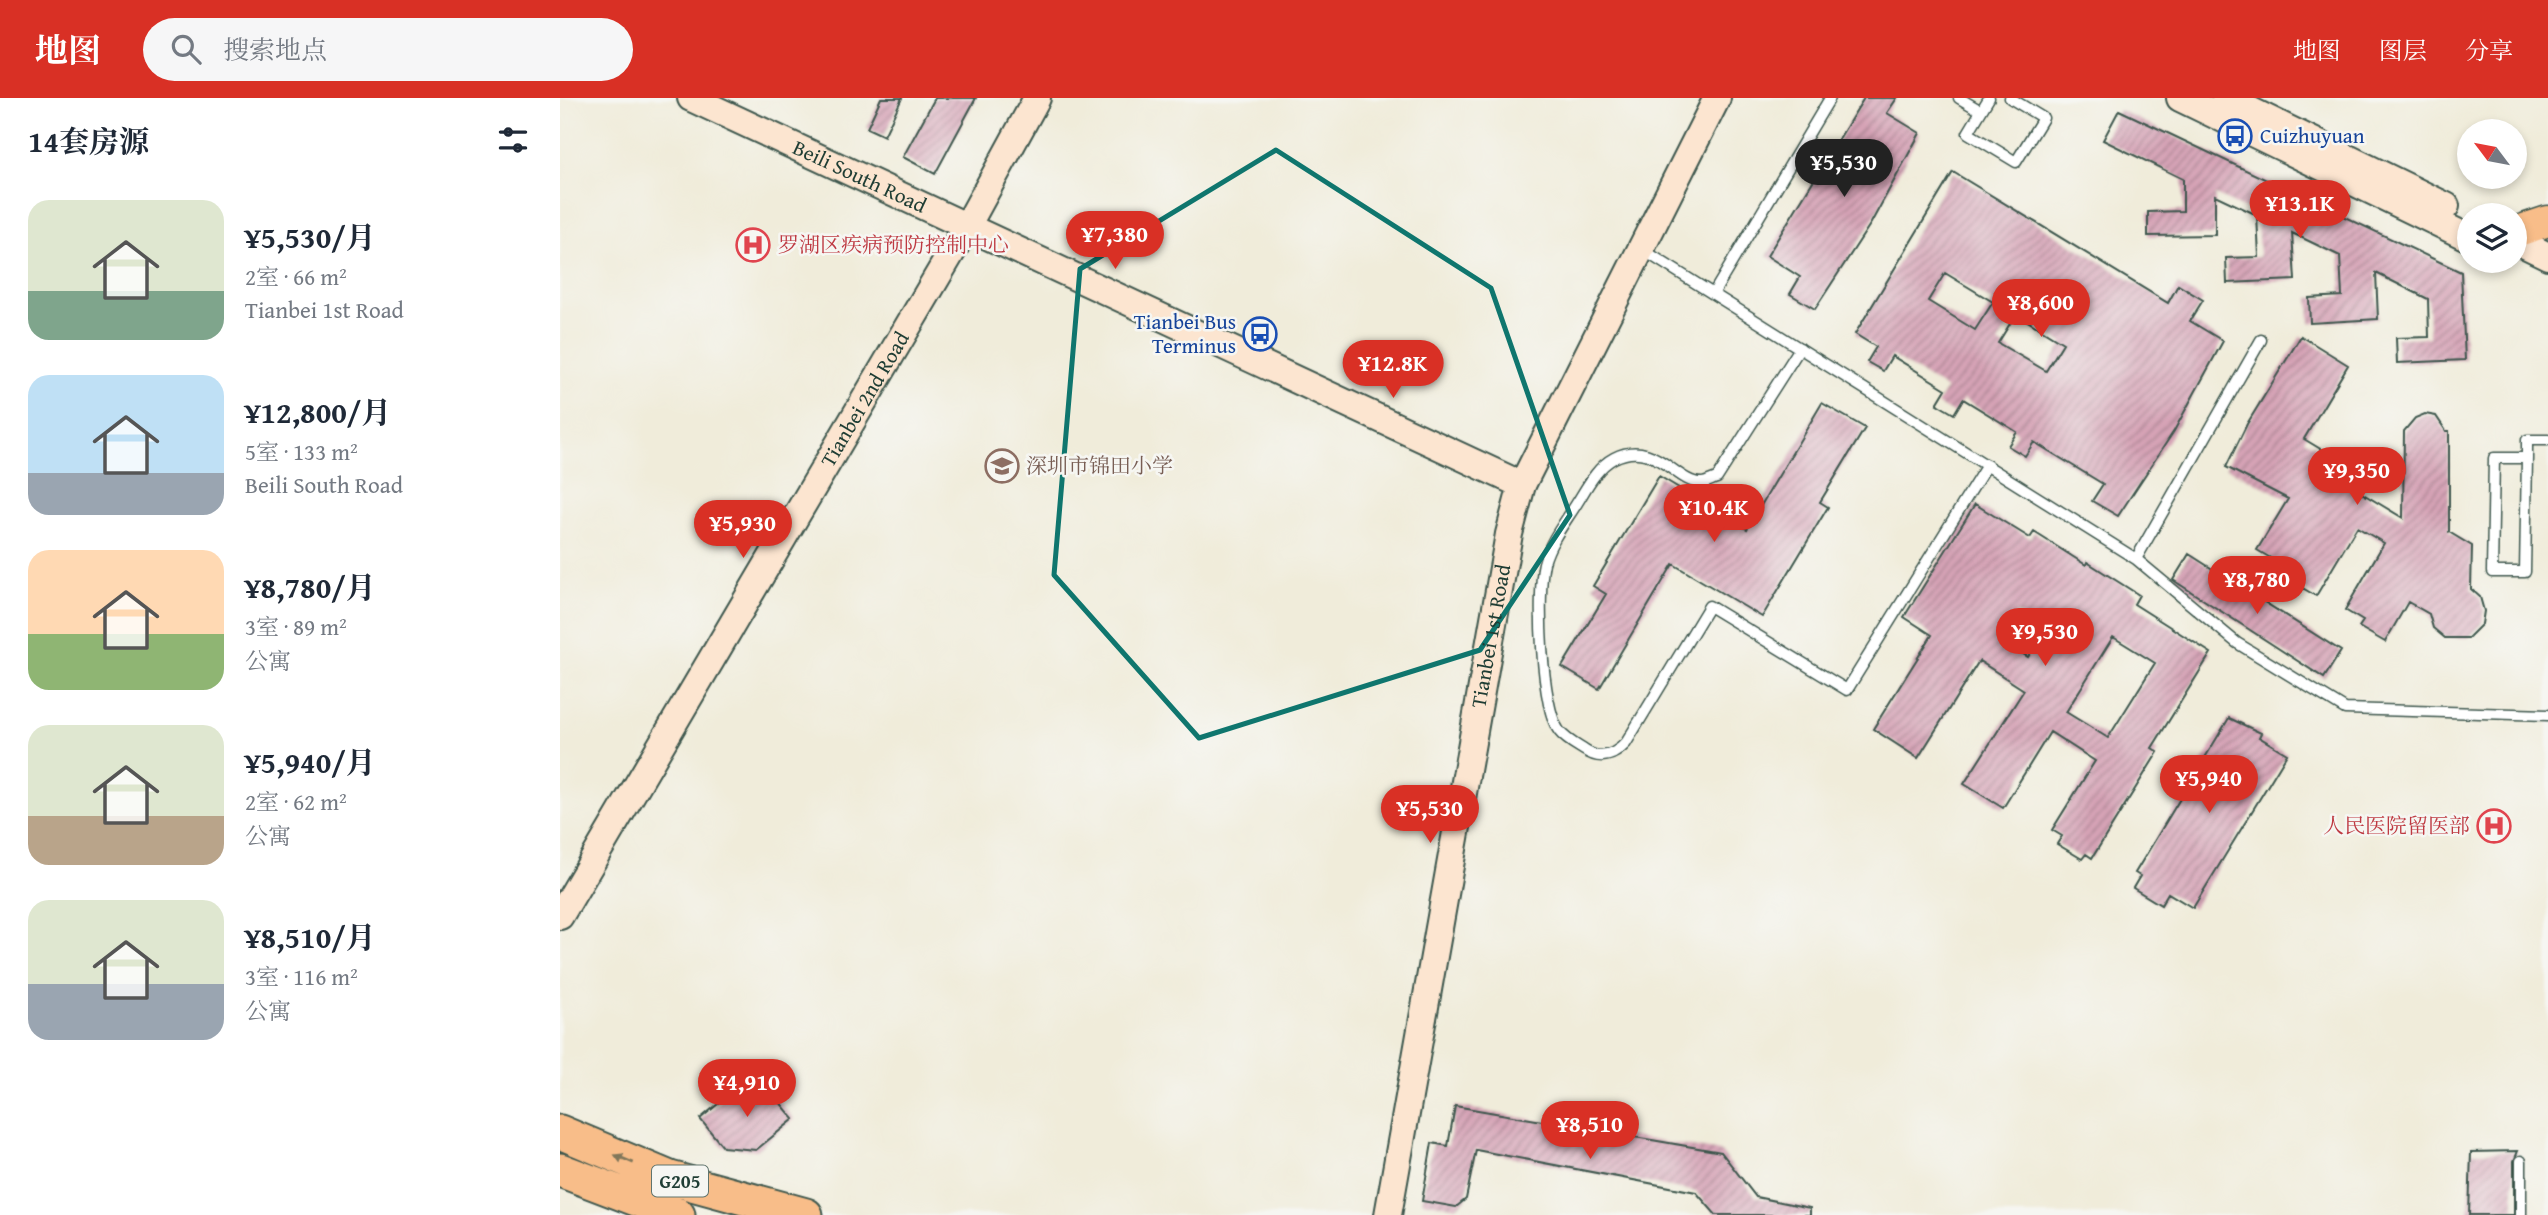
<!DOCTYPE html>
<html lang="zh">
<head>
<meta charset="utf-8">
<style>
  :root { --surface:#fff; --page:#f6f6f7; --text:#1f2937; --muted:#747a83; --accent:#d93025 }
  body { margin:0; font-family:"Gentium Book Plus","Noto Serif SC",serif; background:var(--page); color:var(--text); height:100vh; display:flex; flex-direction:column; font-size:26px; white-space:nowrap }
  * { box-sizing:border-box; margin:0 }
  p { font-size:23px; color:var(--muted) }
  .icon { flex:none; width:38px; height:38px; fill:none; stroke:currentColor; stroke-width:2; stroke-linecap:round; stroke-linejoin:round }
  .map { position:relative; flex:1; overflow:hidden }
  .side { display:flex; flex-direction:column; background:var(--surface); width:560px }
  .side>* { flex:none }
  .needle { width:46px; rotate:302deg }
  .fabs { position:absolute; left:1897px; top:21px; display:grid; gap:14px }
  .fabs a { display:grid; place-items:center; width:70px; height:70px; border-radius:50%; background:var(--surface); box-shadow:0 4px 10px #0003; font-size:35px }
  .price { position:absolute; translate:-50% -60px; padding:0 16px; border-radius:24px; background:var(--accent); color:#fff; font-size:23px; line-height:46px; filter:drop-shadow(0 2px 4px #0008) }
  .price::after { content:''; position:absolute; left:50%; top:42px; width:21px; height:16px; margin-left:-10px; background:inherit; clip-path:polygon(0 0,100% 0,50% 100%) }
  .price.selected { background:#222; color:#fff }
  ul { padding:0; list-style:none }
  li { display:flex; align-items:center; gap:21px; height:175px; padding:0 28px }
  li span { display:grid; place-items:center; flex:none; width:196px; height:140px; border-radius:21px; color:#555 }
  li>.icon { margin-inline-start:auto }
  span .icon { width:84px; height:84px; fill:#fffc; stroke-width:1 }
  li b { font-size:30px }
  h2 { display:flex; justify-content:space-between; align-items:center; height:84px; padding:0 28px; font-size:30px }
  header { display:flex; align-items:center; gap:42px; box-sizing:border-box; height:98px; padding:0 35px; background:var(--accent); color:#fff }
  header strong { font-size:33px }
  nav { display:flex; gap:38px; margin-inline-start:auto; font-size:24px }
  .search { width:490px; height:63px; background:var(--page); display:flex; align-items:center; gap:18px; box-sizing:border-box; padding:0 24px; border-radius:38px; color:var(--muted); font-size:26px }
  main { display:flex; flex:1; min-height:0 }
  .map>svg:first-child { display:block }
  .building { fill:url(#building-hatch); fill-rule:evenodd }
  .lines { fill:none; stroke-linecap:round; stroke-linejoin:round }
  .lane-casing { stroke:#3e574d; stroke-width:13 }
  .secondary-casing { stroke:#3e574d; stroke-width:30 }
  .primary-casing { stroke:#3e574d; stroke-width:33 }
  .highway-casing { stroke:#3e574d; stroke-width:37 }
  .lane { stroke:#fff; stroke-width:10 }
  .secondary { stroke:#fce5d0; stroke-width:26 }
  .primary { stroke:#f8bd89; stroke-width:30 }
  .highway { stroke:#f8bd89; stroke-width:33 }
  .oneway { fill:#81775a }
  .marked { fill:none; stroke:#0f766e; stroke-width:5; stroke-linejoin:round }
  .labels { text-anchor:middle; stroke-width:5; stroke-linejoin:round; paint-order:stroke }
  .shield { fill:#f6f6f2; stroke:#60746d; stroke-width:2 }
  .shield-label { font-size:19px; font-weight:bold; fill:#1f3d34 }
  .transit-label { font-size:21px; fill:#164399; stroke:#f6f6f2; text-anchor:start }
  .street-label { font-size:21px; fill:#1f3d34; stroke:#f6f6f2 }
  .health-label { font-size:21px; fill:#be3a42; stroke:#f6f6f2; text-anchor:start }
  .education-label { font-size:21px; fill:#785e54; stroke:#f6f6f2; text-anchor:start }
</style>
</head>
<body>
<header>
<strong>地图</strong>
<div class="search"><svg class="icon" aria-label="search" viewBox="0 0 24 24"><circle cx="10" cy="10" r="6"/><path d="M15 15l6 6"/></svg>搜索地点</div>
<nav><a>地图</a><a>图层</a><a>分享</a></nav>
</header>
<main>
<section class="side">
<h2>14套房源<svg class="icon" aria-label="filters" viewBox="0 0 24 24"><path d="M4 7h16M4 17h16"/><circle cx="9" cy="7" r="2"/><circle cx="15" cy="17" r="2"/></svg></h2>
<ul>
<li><span style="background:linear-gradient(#dfe7d0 65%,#7fa58c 0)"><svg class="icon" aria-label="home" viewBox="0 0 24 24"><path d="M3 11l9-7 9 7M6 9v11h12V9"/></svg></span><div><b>¥5,530/月</b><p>2室 · 66 m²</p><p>Tianbei 1st Road</p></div></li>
<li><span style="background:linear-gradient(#bfe0f5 70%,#9aa5b1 0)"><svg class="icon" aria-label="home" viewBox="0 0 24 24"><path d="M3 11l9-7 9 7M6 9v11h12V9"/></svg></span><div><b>¥12,800/月</b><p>5室 · 133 m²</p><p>Beili South Road</p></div></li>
<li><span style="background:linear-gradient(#ffd9b3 60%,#8fb573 0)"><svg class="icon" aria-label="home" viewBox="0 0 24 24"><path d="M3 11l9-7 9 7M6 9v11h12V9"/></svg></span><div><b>¥8,780/月</b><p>3室 · 89 m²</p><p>公寓</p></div></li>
<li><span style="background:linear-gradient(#dfe7d0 65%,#b9a48a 0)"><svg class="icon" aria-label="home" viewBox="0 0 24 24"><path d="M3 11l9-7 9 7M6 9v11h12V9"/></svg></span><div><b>¥5,940/月</b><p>2室 · 62 m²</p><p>公寓</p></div></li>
<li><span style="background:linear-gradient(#dfe7d0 60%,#9aa5b1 0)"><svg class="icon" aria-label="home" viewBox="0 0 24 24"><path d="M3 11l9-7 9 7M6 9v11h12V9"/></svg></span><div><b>¥8,510/月</b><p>3室 · 116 m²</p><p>公寓</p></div></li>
</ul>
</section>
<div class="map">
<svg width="1988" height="1117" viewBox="0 0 1988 1117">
  <defs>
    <pattern id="building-hatch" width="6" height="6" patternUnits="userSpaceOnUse" patternTransform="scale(1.75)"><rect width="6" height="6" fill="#d6a3b6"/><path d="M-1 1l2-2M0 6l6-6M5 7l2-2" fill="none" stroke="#ad8695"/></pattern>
  </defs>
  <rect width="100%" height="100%" fill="#f6f6f2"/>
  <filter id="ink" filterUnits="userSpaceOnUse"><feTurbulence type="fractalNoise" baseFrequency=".0143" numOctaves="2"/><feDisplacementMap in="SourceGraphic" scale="14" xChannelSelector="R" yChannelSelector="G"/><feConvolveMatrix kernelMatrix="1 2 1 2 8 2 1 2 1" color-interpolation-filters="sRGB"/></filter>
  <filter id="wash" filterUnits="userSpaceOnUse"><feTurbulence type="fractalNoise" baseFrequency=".00686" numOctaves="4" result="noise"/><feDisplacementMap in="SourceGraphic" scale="28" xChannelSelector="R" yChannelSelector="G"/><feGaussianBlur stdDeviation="1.57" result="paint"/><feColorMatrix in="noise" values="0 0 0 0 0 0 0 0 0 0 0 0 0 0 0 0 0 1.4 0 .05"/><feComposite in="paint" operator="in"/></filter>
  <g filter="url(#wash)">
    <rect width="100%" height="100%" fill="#f0ecda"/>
    <g id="blocks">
      <!-- building -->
      <path class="building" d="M 321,0 L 342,0 L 324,38 L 307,30 Z
        M 375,0 L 416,0 L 375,76 L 343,59 Z
        M 1304,0 L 1337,0 L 1327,15 L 1360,35 L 1311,125 L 1255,211 L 1230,196 L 1240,179 L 1207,158 Z
        M 1559,12 L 1901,174 L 1905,262 L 1837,265 L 1836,240 L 1869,239 L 1868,201 L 1816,175 L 1818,221 L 1750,225 L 1749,200 L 1782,198 L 1780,158 L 1732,135 L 1735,182 L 1667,185 L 1666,160 L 1699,159 L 1697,117 L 1655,97 L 1655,137 L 1588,138 L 1588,114 L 1623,113 L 1623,81 L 1543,42 Z
        M 1393,74 L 1608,205 L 1618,187 L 1643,202 L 1630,223 L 1663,243 L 1614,333 L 1558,418 L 1532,403 L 1543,386 L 1474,344 L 1465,358 L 1448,348 L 1457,334 L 1403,301 L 1394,316 L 1377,306 L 1386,291 L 1332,258 L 1323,273 L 1307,264 L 1316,249 L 1295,236 ZM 1385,175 L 1433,204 L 1415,232 L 1368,203 ZM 1456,216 L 1503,245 L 1486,273 L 1438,245 Z
        M 1741,238 L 1788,267 L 1744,341 L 1787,367 L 1792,359 L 1804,366 L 1790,388 L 1843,420 L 1844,333 L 1855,320 L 1865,316 L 1876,318 L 1886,333 L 1889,333 L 1889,434 L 1912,448 L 1911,491 L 1920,499 L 1924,513 L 1922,526 L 1908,540 L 1885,540 L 1873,530 L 1869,516 L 1848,504 L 1825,544 L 1799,529 L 1803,523 L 1785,512 L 1824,445 L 1797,429 L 1756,498 L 1714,473 L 1719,465 L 1697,452 L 1728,401 L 1666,369 L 1687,326 Z
        M 1262,305 L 1305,330 L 1260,404 L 1268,409 L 1202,519 L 1113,466 L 1039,591 L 1002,569 L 1046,496 L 1033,488 L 1099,378 L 1187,431 Z
        M 1415,406 L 1470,440 L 1474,434 L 1526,467 L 1527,464 L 1579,497 L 1574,506 L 1651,555 L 1592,650 L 1598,654 L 1532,760 L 1526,756 L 1522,761 L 1497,746 L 1502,738 L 1492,732 L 1535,663 L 1490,634 L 1443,710 L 1404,686 L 1464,592 L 1419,563 L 1358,660 L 1313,631 L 1372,537 L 1344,519 ZM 1456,515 L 1484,533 L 1468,559 L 1440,541 ZM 1553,539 L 1595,565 L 1548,640 L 1506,614 Z
        M 1629,456 L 1781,553 L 1764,580 L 1613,482 Z
        M 1669,620 L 1701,635 L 1699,639 L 1727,656 L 1633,810 L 1608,795 L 1601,807 L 1573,790 L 1580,778 L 1575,775 Z
        M 203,984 L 234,1021 L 196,1052 L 163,1049 L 140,1021 L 176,991 L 183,1000 Z
        M 895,1008 L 1161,1054 L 1196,1099 L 1250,1110 L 1250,1117 L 1156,1117 L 1136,1094 L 916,1052 L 906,1101 L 896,1109 L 862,1103 L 872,1045 L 888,1048 Z
        M 1958,1053 L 1954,1063 L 1954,1117 L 1909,1117 L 1911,1054 Z"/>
    </g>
  </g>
  <g filter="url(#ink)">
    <use href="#blocks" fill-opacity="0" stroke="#3e574d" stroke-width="2"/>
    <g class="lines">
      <defs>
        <path id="lane" d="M 1399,0 L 1421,13
          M 1429,0 L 1408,35 L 1456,64 L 1483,20 L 1450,0
          M 1083,152 L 1576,461 L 1677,545 L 1785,611 L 1988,617
          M 1153,196 L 1270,0
          M 1240,250 L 1157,380 C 1153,381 1146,385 1142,385 C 1116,386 1095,339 1054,360 C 1037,369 1027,389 1017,405 C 1006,423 990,443 984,465 C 977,495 981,609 999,633 C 1005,641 1016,647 1024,652 C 1040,663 1054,658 1066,645 L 1149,508 L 1287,592 L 1427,367
          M 1967,360 L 1934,360 L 1932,474 L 1965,474 L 1967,360 L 1967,342 L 1988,342
          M 1576,461 L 1701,242
          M 1961,1063 L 1961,1117"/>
        <g id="secondary">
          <path id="s1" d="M 131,0 L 962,387"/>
          <path d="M 1620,0 L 1909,140"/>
          <path d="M 1665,0 L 1886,108"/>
          <path d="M 1955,142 L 1988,158"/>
          <path id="s2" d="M 0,818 L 406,130 L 477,0"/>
          <path id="s3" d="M 828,1117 L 949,436 L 962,387 L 1157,0"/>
        </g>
        <path id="primary" d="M 1955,134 L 1988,123"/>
        <path id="highway" d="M 0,1034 L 110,1080 L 246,1117
          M 0,1072 L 118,1117"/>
      </defs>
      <!-- lane casing -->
      <use href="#lane" class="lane-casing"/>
      <!-- secondary casing -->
      <use href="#secondary" class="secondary-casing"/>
      <!-- primary casing -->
      <use href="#primary" class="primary-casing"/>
      <!-- highway casing -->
      <use href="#highway" class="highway-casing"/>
      <!-- lane -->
      <use href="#lane" class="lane"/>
      <!-- secondary -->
      <use href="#secondary" class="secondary"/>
      <!-- primary -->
      <use href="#primary" class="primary"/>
      <!-- highway -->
      <use href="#highway" class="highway"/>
    </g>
    <!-- one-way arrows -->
    <defs><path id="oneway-solid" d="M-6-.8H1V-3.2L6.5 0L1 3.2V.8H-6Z" transform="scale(1.75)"/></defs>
    <use class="oneway" href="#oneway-solid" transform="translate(64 1061) rotate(-157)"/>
  </g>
  <!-- marked area -->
  <path class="marked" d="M 716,52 L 931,190 L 1010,417 L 920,552 L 639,640 L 494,477 L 520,171 Z"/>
  <!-- icons -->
  <defs>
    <symbol id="bus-ring" viewBox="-11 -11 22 22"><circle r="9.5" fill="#f6f6f2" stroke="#1a4fb4" stroke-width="1.5"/><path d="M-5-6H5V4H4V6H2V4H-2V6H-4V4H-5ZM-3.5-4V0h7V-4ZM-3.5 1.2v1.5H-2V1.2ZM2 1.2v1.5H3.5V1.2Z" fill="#1a4fb4"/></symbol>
    <symbol id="hospital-ring" viewBox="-11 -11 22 22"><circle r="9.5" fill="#f6f6f2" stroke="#e0444e" stroke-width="1.5"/><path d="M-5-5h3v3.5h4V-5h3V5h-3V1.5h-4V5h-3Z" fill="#e0444e"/></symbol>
    <symbol id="school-ring" viewBox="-11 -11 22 22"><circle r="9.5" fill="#f6f6f2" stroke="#8d6e63" stroke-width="1.5"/><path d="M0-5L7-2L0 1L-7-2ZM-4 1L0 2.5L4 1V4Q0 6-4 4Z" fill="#8d6e63"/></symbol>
  </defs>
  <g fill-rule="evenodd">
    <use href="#bus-ring" x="1656" y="19" width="38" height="38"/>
    <use href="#hospital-ring" x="174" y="128" width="38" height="38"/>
    <use href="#bus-ring" x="681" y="217" width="38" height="38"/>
    <use href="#school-ring" x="423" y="349" width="38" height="38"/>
    <use href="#hospital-ring" x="1915" y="709" width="38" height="38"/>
  </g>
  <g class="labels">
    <!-- shield labels -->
    <rect class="shield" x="92" y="1067.5" width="56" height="31" rx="5"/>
    <g class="shield-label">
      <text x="120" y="1090">G205</text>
    </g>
    <!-- transit labels -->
    <g class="transit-label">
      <text x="1700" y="45">Cuizhuyuan</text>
      <text x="676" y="231" text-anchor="end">Tianbei Bus<tspan x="676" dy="24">Terminus</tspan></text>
    </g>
    <!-- street labels -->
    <g class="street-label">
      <text dy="7" stroke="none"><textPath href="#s1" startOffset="186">Beili South Road</textPath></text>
      <text dy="7" stroke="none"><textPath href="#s2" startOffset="600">Tianbei 2nd Road</textPath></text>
      <text dy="7" stroke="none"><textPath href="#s3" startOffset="588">Tianbei 1st Road</textPath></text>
    </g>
    <!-- health labels -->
    <g class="health-label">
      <text x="218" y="154">罗湖区疾病预防控制中心</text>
      <text x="1910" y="735" text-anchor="end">人民医院留医部</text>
    </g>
    <!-- education labels -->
    <g class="education-label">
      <text x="466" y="375">深圳市锦田小学</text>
    </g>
  </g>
</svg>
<div class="fabs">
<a><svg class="needle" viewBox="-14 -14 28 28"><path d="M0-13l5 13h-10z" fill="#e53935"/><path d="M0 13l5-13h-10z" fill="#747a83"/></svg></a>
<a><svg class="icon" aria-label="layers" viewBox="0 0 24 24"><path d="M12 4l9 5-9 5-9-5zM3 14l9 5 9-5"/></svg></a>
</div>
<b class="price selected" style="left:1284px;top:101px">¥5,530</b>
<b class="price" style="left:1740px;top:142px">¥13.1K</b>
<b class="price" style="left:555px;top:173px">¥7,380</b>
<b class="price" style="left:1481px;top:241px">¥8,600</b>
<b class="price" style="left:833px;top:302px">¥12.8K</b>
<b class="price" style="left:1797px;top:409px">¥9,350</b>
<b class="price" style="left:1154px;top:446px">¥10.4K</b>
<b class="price" style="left:183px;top:462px">¥5,930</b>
<b class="price" style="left:1697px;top:518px">¥8,780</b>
<b class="price" style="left:1485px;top:570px">¥9,530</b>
<b class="price" style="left:1649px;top:717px">¥5,940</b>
<b class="price" style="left:870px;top:747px">¥5,530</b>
<b class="price" style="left:187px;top:1021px">¥4,910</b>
<b class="price" style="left:1030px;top:1063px">¥8,510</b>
</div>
</main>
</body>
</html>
